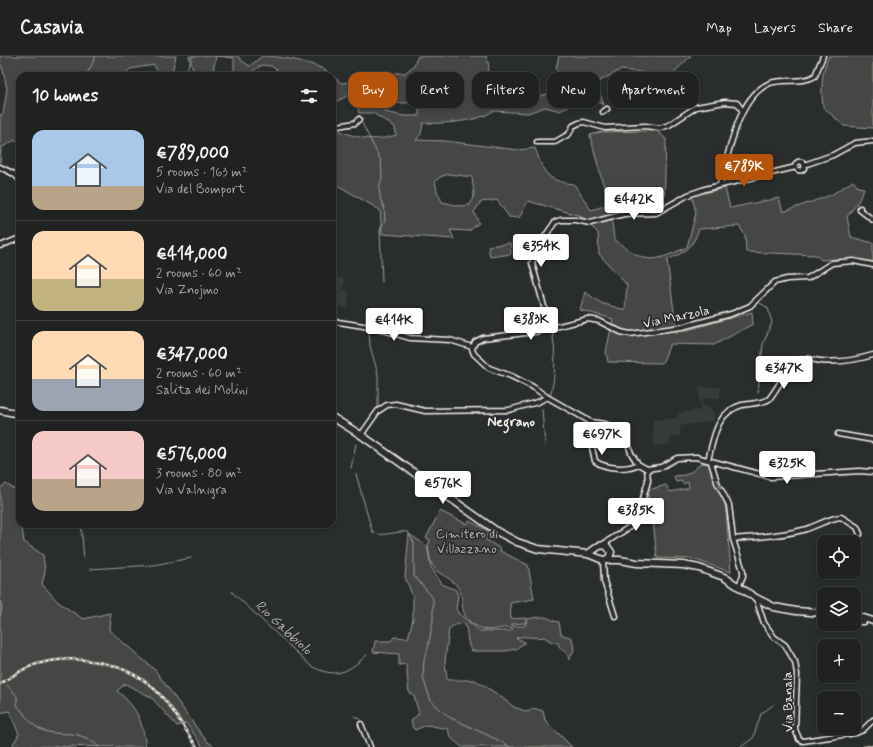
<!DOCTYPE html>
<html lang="en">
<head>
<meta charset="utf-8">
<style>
  :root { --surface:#202222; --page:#2d2f2f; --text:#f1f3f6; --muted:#a2a4a5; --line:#3d3f40; --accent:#b45309 }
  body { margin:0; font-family:Mynerve,sans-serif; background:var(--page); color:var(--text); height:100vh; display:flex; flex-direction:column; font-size:15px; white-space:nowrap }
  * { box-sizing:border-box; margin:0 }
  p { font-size:13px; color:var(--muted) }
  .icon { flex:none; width:22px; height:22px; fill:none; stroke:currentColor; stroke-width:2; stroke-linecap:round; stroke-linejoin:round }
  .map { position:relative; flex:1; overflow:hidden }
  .side { position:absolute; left:16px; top:16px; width:320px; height:456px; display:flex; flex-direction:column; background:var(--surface); border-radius:12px; box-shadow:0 2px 6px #0003,0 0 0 1px var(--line) }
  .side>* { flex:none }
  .hud { position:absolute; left:348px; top:16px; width:380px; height:36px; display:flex; gap:8px }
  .fabs { position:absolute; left:817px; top:479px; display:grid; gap:8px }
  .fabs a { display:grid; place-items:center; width:44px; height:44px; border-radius:8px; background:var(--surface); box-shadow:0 2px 6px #0003,0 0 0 1px var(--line); font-size:20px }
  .price { position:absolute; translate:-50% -34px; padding:0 9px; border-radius:4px; background:#fff; color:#222; font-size:13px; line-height:26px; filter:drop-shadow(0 1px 2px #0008) }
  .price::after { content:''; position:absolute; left:50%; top:24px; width:12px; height:9px; margin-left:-6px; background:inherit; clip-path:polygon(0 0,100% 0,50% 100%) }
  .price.on { background:var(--accent); color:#fff }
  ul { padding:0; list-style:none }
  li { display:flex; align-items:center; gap:12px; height:100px; padding:0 16px }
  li+li { border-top:1px solid var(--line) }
  li span { display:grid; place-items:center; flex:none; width:112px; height:80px; border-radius:12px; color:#555 }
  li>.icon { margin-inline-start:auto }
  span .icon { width:48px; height:48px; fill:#fffc; stroke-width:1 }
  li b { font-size:17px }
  h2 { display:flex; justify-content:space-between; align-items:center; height:48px; padding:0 16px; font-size:17px }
  .pill { padding:0 14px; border-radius:12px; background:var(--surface); box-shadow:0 2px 6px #0003,0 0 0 1px var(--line); font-size:14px; line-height:36px }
  .pill.on { background:var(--accent); color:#fff }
  header { display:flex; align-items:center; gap:24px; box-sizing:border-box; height:56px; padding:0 20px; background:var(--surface); border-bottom:1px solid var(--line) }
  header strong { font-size:19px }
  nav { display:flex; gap:22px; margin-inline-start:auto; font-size:14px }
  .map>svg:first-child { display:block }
  .built { fill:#373a3a }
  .green { fill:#444645; stroke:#9c9c96; fill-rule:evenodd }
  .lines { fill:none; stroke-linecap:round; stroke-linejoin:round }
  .stream { stroke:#9f9f9a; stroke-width:1 }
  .street-casing { stroke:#f4f1e8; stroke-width:7 }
  .secondary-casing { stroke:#f4f1e8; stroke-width:9 }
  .street { stroke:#2a2d2e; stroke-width:4 }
  .secondary { stroke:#2a2d2e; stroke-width:6 }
  .rail-casing { stroke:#f4f1e8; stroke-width:2.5 }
  .rail { stroke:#2a2d2e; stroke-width:1; stroke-dasharray:3; stroke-linecap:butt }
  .oneway { fill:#71726f }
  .labels { text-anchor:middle; stroke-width:3.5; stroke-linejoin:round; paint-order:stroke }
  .street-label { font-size:13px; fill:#f4f1e8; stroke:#2a2d2e }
  .park-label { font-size:13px; fill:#b6b5af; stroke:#2a2d2e }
  .neighbourhood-label { font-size:14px; font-weight:bold; fill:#f4f1e8; stroke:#2a2d2e }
  .water-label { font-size:14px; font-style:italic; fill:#b5b3ae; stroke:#2a2d2e }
</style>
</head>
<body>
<header>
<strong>Casavia</strong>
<nav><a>Map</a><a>Layers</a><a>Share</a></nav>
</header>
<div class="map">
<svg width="873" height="691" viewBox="0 0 873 691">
  <rect width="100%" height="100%" fill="#2a2d2e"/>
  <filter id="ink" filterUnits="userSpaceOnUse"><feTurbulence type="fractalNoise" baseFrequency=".025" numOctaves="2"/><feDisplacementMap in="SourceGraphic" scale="8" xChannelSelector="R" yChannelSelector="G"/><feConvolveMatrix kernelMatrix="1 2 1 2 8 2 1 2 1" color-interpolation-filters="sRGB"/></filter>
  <g filter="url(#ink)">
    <!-- built -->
    <path class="built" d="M 332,221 L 344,222 L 343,234 L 349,235 L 348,252 L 339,251 L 338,261 L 332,260 Z
      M 699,331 L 720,331 L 720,342 L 702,342 L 703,351 L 710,351 L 714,358 L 714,365 L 680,370 L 680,380 L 670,381 L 670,388 L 654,390 L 653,364 L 677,362 L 677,357 L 700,354 Z"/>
    <!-- green -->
    <path class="green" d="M 0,0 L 176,0 L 171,20 L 151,20 L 158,16 L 154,9 L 130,13 L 123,20 L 81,18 L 80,20 L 20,20 L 20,84 L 13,85 L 1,92 L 0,107 L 0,59 L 3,58 L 7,33 L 2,10 L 0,9 Z
      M 189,0 L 238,0 L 242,5 L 250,10 L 262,0 C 279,0 305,5 321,12 C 328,15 335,22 341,27 L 362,25 L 360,18 L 405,17 L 414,9 L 418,0 L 486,0 C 492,14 487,22 480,35 L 509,43 L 518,48 L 531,46 L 542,39 L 559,36 L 563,24 L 556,12 L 559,0 L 691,0 L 668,22 L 652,29 L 641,16 L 620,14 L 596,27 L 604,49 L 586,41 L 560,55 L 545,51 L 528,57 L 493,55 C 479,66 441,68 423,67 L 421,78 L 416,84 L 445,85 L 518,94 L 535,92 C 544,116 545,125 574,128 L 591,154 L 611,148 L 602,125 L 590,79 L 601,76 L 657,75 L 666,83 L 664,152 L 611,158 L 614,183 C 646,208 650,208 687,191 L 696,157 L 692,140 L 725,132 L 730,152 L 779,142 L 783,156 L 831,139 L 853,125 L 858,131 L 864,132 L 858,146 L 847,161 L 851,181 L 873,187 L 873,210 L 836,203 L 821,204 L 816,199 L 746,196 L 745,179 L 739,170 L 699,173 C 691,194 687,195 667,204 L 677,277 L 752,256 L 753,268 L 714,289 L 670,288 L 662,307 L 608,306 L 606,296 L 613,263 L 580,254 L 585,236 L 601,247 L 625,254 L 627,229 L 599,198 L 598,177 L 581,160 L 528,145 L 519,162 L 509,161 L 497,144 L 481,146 L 474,156 L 479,167 L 469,175 L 450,174 L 454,183 L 382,178 L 380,154 L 332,126 L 332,71 C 352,81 374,87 396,79 L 395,71 L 373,57 L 359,57 L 355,41 L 351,38 L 337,45 L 332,45 L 332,20 L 286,20 L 271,10 L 262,9 L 254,14 L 253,18 L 257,20 L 240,20 L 234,16 L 234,2 L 216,0 L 212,20 L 185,20 L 193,13 ZM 419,46 L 419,60 L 404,60 L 385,56 L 389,48 ZM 449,118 L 472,121 L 474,139 L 470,149 L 460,150 L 442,146 L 437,135 L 435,125 L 440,121 Z
      M 829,0 L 873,0 L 873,72 L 844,70 L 823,51 C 821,32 821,17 829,0 Z
      M 510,187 L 511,198 L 490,201 L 488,190 Z
      M 701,407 L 709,408 L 715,427 L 723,439 L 726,455 L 731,516 L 693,503 L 657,502 L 653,464 L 649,463 L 648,434 L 666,429 L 670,436 L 689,432 L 688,426 L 683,428 L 681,425 L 676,426 L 674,420 L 685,419 L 694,414 Z
      M 6,428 L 19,436 L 14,457 L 22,472 L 24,486 L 43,499 L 45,516 L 42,528 L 58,546 L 83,563 L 110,557 L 109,574 L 155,614 L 201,678 L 208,686 L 215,691 L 203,691 L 186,667 L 177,670 L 151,641 L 125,628 L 117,635 C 138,652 142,665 146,691 L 12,690 L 19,678 L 9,655 L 0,657 L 0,432 Z
      M 440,455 L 467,468 L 469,465 L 489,475 L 485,483 L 501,493 L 500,495 L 528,509 L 534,543 L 510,547 L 511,563 L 526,562 L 526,567 L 512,568 L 512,570 L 525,570 L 527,563 C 533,562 538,561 544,561 C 549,561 553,566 559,566 L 561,578 L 572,582 L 574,594 L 569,604 L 567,597 L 561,593 L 557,586 L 552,586 L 544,581 C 535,583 522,579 516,582 L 525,586 L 516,593 L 505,595 L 472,595 C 466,589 469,576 464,567 L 455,569 L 449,573 L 445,605 L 447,624 L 475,624 L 497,638 L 514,651 L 528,656 L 533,652 L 543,655 L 545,664 L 572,691 L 462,691 L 450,681 L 448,673 L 427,669 L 415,674 L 413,672 L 411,665 L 419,657 L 414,640 L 409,636 L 406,608 L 399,609 L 399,598 L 373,596 L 375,585 L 391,585 L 394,581 L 408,582 L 413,563 L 413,541 L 405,521 L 409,478 L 427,490 L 431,511 L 442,528 L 456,534 L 458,540 L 456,553 L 459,558 L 480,575 L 510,575 L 513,573 C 505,569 492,576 483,573 C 453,562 468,543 457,530 C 447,517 431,520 429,496 C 428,492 428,488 430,484 L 426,482 Z"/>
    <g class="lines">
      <!-- stream -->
      <path class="stream" d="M 86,20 L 96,0
        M 184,20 L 193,0
        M 362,67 L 381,105 L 382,121 L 379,133 L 381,145 L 384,151 L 385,164 L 380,174 L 382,226
        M 369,274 L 370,290 L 378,318 L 378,351 L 373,359
        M 758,336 L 763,288 L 772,267 L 768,252 L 760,247
        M 550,340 C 556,321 556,295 552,275
        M 542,353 L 545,390
        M 351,412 L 356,388
        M 356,418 L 372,475 C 379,483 398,474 408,476 L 414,487 L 414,520 L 433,542 L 433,564 L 428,592 L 424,604 L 423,622 L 431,645 L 449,661 L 500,685 L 510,691
        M 81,468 L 84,503
        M 90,513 L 154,509 L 191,502
        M 232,536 L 311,610 C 336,623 347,617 367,599
        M 0,542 L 2,553 L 0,560
        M 755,554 L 761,566
        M 776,585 L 779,588
        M 7,629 L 17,640 L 17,649 C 23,656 30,667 38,672 C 59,684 76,669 99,691
        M 354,660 L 361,664
        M 741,691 L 753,682 L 761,658 L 773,649"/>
      <defs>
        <path id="street" d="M 603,56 L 607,53
          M 332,71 L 355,67 L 359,63
          M 537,86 L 555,86 L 569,78 L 573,70 L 579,67 L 584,66 L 605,72 L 645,70 L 660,72 L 669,69 L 696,51 L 725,46 L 737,47 L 742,54
          M795.5 110a4.5 4.5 0 1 1 9 0a4.5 4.5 0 1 1-9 0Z
          M 804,109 L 833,99 L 855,87 L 873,85
          M 0,111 L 14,118 L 20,124
          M 720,128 C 729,98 737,41 770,27 C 784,22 802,28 815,20 L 823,0
          M 860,152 L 860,154 L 873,164
          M 0,190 L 20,182
          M 873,209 L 853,205 L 832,207 L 808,222 L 787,223 L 775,226 L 750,250 L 731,258 L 682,271 L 630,278 L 621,276 L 599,265 L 588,263 L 534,276 L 483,282 L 475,286 L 472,293 L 474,298 L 489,312 L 511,320 L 533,331 L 547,341 L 591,366 L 605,368 L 618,374 L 627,384 L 631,397 L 638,408 L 647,413 L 661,411 L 677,402 L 696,401 L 771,421 L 859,415 L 873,416
          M 332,265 L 376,272 L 410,282 L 450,284 L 472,291
          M 550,272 L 532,207 L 537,192 L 555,166 L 561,164 L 575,164 L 590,167 L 624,158 L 656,157 L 688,139 L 705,133 L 796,111
          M 589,365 L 588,372 L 595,405 C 605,413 628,414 638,408
          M 838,378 L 873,384
          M 361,379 L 378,355 L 387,349 L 396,348 L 425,355 L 509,354 L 538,346 L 547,341
          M 708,404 C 714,382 716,356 742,349 C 751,347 761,348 769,343 C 779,331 784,316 797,306 C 804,300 812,304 821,305 C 839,307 856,304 873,299
          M 711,406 L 717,426 L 729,449 L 733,483 L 743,515 L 743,520 L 739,529
          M 733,483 C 756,481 780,480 803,474 C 815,471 831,461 841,461 L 857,471 L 860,478
          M 602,489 L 634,468 L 637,463 L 648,425 L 647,413
          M 603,504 L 604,525 L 615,560
          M 756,542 L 764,567 L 774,581 L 785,589 L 795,606 L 797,618 L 795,673 L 799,683 L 803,685 L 856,677 L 863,674 L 873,664
          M 857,566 L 864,566
          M 361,668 L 370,691"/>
        <path id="secondary" d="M 0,354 L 20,358
          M 332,361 L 361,379 L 498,476 L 517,486 L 538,493 L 588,498 L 603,504 L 620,504 L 637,507 L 683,509 L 699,512 L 724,521 L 756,542 L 774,551 L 796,555 L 824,557
          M 588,498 L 599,490 L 606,489 L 611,496 L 609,502 L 605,504
          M 854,559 L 873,565"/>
      </defs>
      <!-- street casing -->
      <use href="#street" class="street-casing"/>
      <!-- secondary casing -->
      <use href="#secondary" class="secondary-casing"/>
      <!-- street -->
      <use href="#street" class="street"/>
      <!-- secondary -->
      <use href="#secondary" class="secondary"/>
      <defs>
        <path id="rail" d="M 0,628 C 13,620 26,610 41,607 C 76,598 123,606 151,630 C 170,646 183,671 197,691
          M 863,691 L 873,690"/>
      </defs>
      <!-- rail casing -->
      <use href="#rail" class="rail-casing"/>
      <!-- rail -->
      <use href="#rail" class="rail"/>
    </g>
    <!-- one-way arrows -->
    <defs><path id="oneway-solid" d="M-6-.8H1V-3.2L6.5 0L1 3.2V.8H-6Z"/></defs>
    <use class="oneway" href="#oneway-solid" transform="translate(719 428) rotate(63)"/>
  </g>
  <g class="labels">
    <!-- street labels -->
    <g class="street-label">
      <text transform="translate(676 260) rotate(-12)" y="5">Via Marzola</text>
      <text transform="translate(787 646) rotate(-91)" y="5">Via Banala</text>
    </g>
    <!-- park labels -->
    <g class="park-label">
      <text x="467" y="482">Cimitero di<tspan x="467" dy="15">Villazzano</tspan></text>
    </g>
    <!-- neighbourhood labels -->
    <g class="neighbourhood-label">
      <text x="511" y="370">Negrano</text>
    </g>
    <!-- water labels -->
    <g class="water-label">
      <text transform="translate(284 571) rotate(43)" y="5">Rio Gabbiolo</text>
    </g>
  </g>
</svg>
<div class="fabs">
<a><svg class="icon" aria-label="locate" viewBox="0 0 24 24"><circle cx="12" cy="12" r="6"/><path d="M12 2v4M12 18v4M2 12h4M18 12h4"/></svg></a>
<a><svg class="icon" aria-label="layers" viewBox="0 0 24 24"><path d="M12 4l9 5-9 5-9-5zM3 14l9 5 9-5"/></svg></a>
<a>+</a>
<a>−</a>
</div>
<b class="price on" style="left:744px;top:132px">€789K</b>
<b class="price" style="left:634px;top:165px">€442K</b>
<b class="price" style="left:541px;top:212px">€354K</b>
<b class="price" style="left:531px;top:285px">€383K</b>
<b class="price" style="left:394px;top:286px">€414K</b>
<b class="price" style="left:784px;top:334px">€347K</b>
<b class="price" style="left:602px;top:400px">€697K</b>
<b class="price" style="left:787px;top:429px">€325K</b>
<b class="price" style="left:443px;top:449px">€576K</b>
<b class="price" style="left:636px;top:476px">€385K</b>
<div class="hud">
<a class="pill on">Buy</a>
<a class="pill">Rent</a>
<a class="pill">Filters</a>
<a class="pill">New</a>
<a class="pill">Apartment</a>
</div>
<section class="side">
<h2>10 homes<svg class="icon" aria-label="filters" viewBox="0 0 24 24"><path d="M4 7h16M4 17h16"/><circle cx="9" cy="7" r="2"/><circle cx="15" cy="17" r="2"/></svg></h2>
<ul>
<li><span style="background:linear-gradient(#a9c7e8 70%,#b9a48a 0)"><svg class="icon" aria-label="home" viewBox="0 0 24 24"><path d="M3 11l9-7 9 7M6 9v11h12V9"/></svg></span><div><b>€789,000</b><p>5 rooms · 163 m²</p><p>Via del Bomport</p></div></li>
<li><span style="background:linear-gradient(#ffd9b3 60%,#c2b280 0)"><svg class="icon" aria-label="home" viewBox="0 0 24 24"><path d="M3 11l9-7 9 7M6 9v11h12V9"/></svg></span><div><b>€414,000</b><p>2 rooms · 60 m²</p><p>Via Znojmo</p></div></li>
<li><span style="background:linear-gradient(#ffd9b3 60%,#9aa5b1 0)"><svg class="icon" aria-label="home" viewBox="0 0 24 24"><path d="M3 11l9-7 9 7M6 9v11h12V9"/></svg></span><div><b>€347,000</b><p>2 rooms · 60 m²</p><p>Salita dei Molini</p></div></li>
<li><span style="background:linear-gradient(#f6c9c9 60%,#b9a48a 0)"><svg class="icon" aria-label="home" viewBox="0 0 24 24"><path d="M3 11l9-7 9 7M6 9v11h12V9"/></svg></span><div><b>€576,000</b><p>3 rooms · 80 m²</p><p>Via Valnigra</p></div></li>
</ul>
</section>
</div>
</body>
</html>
